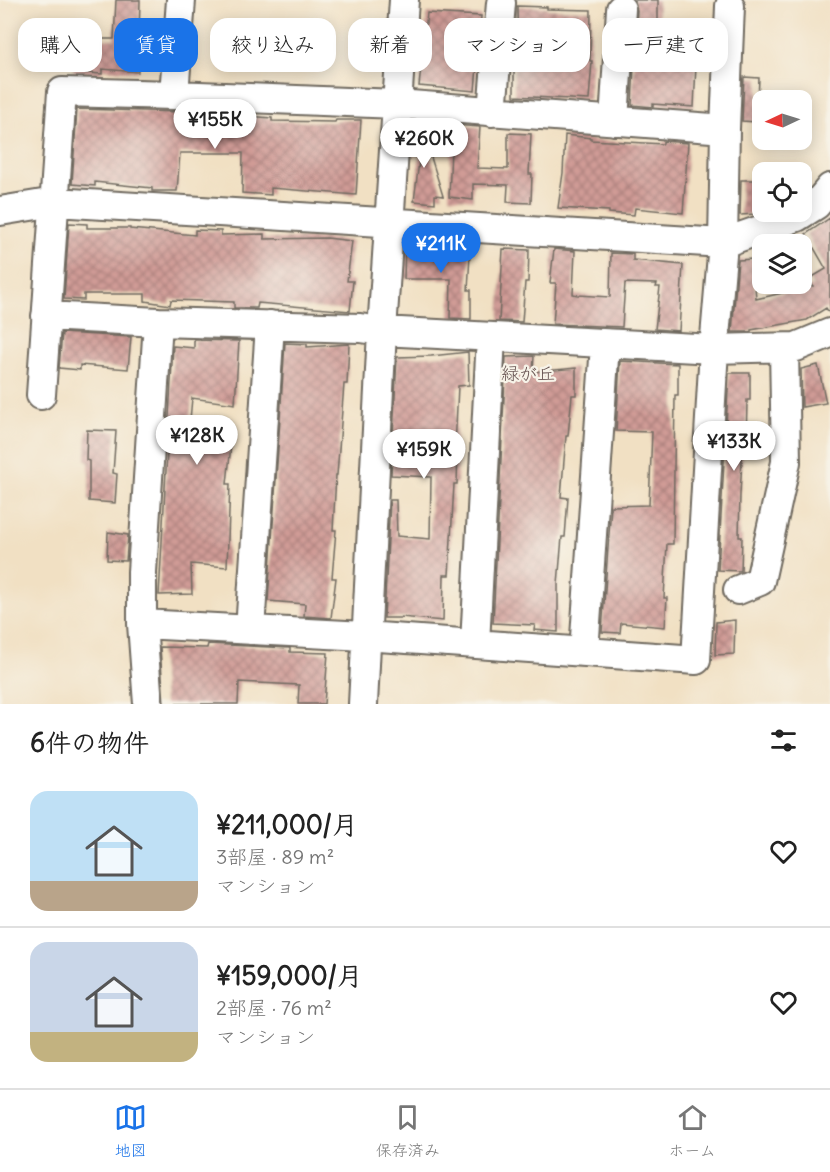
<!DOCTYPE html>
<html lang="ja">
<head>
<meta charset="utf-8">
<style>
  :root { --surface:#fff; --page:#f2f2f2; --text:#222; --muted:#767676; --line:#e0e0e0; --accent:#1a73e8 }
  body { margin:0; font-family:Delius,"Klee One",sans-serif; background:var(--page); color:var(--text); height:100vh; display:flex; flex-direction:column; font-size:22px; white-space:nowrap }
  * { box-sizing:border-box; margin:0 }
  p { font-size:20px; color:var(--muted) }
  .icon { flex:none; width:33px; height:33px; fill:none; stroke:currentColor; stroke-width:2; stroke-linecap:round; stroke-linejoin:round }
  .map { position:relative; height:704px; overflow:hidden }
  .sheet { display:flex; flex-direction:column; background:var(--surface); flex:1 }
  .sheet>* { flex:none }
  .hud { position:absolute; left:18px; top:18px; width:795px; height:54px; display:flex; gap:12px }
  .needle { width:39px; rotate:266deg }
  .tools { position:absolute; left:752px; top:90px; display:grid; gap:12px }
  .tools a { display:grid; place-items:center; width:60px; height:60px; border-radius:12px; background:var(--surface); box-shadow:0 3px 15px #0003; font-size:30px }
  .price { position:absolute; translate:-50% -51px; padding:0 14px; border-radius:21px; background:#fff; color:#222; font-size:20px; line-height:39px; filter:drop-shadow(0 2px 3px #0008) }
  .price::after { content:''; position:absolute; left:50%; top:36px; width:18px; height:14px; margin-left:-9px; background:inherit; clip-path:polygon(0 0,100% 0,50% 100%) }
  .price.current { background:var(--accent); color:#fff }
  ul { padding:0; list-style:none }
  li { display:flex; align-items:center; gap:18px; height:150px; padding:0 30px }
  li+li { border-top:2px solid var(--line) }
  li span { display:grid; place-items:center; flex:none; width:168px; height:120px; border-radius:18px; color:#555 }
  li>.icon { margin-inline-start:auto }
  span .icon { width:72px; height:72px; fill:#fffc; stroke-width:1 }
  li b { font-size:26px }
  h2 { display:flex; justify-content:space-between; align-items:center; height:72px; padding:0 30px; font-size:26px }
  .tag { padding:0 21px; border-radius:18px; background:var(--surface); box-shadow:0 3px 15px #0003; font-size:21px; line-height:54px }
  .tag.current { background:var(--accent); color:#fff }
  .dock { display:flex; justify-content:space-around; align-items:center; height:84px; border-top:2px solid var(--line); background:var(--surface); font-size:16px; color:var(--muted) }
  .dock a { display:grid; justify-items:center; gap:3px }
  .dock .current { color:var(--accent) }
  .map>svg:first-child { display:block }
  .building { fill:url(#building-cross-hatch) }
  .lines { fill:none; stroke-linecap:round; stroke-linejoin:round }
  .minor-casing { stroke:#706a60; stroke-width:32 }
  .minor { stroke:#fff; stroke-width:28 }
  .labels { text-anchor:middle; stroke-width:4.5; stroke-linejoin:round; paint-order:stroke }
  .neighbourhood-label { font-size:18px; fill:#655250; stroke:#f7f3e8 }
</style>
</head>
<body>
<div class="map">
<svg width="830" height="704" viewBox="0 0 830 704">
  <defs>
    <pattern id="building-cross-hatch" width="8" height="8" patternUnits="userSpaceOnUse" patternTransform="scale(1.5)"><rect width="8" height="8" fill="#d09b96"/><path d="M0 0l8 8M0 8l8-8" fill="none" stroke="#a97f7b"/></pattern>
  </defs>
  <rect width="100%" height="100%" fill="#f7f3e8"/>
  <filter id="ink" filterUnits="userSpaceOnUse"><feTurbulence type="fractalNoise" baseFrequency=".0167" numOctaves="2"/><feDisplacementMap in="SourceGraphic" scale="12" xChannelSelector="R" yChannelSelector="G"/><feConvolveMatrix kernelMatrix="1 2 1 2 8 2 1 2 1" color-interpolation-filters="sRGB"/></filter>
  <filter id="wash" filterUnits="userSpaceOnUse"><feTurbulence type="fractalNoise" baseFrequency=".008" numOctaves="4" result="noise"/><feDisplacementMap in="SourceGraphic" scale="24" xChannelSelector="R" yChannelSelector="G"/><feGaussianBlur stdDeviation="1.35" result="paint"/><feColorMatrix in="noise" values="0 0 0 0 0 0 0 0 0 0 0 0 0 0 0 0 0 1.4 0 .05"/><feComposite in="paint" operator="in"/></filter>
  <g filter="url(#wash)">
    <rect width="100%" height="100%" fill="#f1e0c3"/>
    <g id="blocks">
      <!-- building -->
      <path class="building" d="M 116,0 L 140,0 L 138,72 L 102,69 L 102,74 L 73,72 L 75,39 L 114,39 Z
        M 634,0 L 658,0 L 658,23 L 698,23 L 694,107 L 653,104 L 653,107 L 632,105 L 637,10 Z
        M 517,6 L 547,7 L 547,9 L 591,10 L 590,61 L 592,61 L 589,100 L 514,96 L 514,67 L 518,67 Z
        M 427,13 L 481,16 L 475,91 L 419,86 Z
        M 744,77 L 759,78 L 757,122 L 742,121 Z
        M 77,109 L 181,112 L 246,118 L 246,116 L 272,118 L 272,121 L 335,122 L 336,120 L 361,120 L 356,195 L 271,188 L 271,195 L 242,193 L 243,153 L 180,153 L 177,191 L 152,191 L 152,188 L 95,182 L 95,186 L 72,184 Z
        M 421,125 L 443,196 L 435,195 L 435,203 L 414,201 L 420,154 L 410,156 L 412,129 Z
        M 452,125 L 480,127 L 477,168 L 508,169 L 508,133 L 531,134 L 529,174 L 532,174 L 531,203 L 507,202 L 508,185 L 473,184 L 473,200 L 449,197 Z
        M 565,135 L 591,138 L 591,140 L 663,144 L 663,141 L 688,143 L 683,213 L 635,208 L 634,215 L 609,213 L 609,211 L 558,208 L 563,173 Z
        M 741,180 L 757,180 L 756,214 L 740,215 Z
        M 830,218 L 830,314 L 826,308 L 807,320 L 751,330 L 751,332 L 732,332 L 738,260 L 753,259 L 756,299 L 813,286 L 809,279 L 826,269 L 806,234 Z
        M 69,223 L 87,224 L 87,228 L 130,228 L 130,229 L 195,235 L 195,230 L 221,231 L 221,235 L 264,234 L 264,239 L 327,238 L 352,241 L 347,281 L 353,281 L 350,311 L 258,303 L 257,308 L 234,308 L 234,302 L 171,300 L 170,305 L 145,301 L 145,294 L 84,294 L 84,300 L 64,299 Z
        M 405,242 L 430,243 L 430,254 L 470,255 L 468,290 L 471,290 L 471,319 L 450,318 L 451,279 L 404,279 Z
        M 503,249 L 529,250 L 528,282 L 525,282 L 522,322 L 499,321 Z
        M 554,249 L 575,251 L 573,294 L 578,295 L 610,297 L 611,253 L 633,254 L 633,260 L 683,265 L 679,331 L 655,329 L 660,287 L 656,287 L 657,284 L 625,283 L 622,327 L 553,324 L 556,283 L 550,283 Z
        M 62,333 L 131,337 L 128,369 L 80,365 L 80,370 L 59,368 Z
        M 194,340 L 239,341 L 235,404 L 192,398 L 189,431 L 232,435 L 227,484 L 230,484 L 227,567 L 191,564 L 192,594 L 159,595 L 173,346 L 194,348 Z
        M 285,343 L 307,344 L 307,347 L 349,344 L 347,384 L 344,384 L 337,475 L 336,475 L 333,530 L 336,530 L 332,578 L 336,578 L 331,618 L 304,616 L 305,604 L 268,601 Z
        M 468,352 L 469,385 L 458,386 L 455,448 L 458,448 L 457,484 L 454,484 L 449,575 L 444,575 L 443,621 L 401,617 L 401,618 L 384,618 L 390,500 L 396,500 L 397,536 L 430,539 L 431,477 L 391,475 L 397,357 L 431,356 Z
        M 534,356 L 533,372 L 576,368 L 576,395 L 572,395 L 568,436 L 566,436 L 561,497 L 568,498 L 565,537 L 562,537 L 558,584 L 558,632 L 534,630 L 535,625 L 493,623 L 506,357 Z
        M 620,361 L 678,364 L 678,395 L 675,395 L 673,544 L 667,544 L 664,598 L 667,598 L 665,627 L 621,623 L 620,633 L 602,632 L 611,506 L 649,505 L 652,432 L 616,431 Z
        M 818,365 L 826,403 L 802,407 L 801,369 Z
        M 729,373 L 750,373 L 750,400 L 747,400 L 746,444 L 743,444 L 740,494 L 739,537 L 742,537 L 741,571 L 718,570 Z
        M 87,430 L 116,431 L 113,473 L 117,474 L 115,503 L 89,501 L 89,461 L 86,460 Z
        M 108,532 L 128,535 L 126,561 L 107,560 Z
        M 735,620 L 734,654 L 715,655 L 716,622 Z
        M 208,644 L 290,648 L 290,652 L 328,653 L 324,704 L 298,704 L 299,685 L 239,682 L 238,704 L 164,704 L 160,647 L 207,648 Z"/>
    </g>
  </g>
  <g filter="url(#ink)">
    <use href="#blocks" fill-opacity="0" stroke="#706a60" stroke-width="1.5"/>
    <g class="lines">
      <defs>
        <path id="minor" d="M 492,112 L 501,3
          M 614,121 L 621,9
          M 725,129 L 730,6
          M 0,211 L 55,202 L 723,243 L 797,217 L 816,205 L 830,188
          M 46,316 L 158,322
          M 41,395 L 62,92 L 174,95 L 181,0
          M 738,590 L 760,581 L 786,462 L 784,348
          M 142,624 L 365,636 L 696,660 L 714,349 L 723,243 L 725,129 L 397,104 L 174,95
          M 250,630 L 270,325
          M 475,644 L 491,337
          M 584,652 L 605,344
          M 148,704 L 142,624 L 142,572 L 158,322 L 360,328 L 382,331 L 714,349 L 796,347 L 830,333
          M 363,704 L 382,331 L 404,0"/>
      </defs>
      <!-- minor casing -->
      <use href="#minor" class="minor-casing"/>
      <!-- minor -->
      <use href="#minor" class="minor"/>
    </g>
  </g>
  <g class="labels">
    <!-- neighbourhood labels -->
    <g class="neighbourhood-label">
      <text x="528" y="380">緑が丘</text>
    </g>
  </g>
</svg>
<div class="tools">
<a><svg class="needle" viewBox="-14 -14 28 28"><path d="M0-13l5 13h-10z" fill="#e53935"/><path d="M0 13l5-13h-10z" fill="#767676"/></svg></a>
<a><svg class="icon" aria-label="locate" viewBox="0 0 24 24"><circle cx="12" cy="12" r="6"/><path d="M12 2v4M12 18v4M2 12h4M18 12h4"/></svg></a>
<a><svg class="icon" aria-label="layers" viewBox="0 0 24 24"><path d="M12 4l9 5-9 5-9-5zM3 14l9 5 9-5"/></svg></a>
</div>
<b class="price" style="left:215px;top:150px">¥155K</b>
<b class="price" style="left:424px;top:169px">¥260K</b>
<b class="price current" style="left:441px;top:274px">¥211K</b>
<b class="price" style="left:197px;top:466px">¥128K</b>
<b class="price" style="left:734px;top:472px">¥133K</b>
<b class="price" style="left:424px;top:480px">¥159K</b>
<div class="hud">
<a class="tag">購入</a>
<a class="tag current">賃貸</a>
<a class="tag">絞り込み</a>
<a class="tag">新着</a>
<a class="tag">マンション</a>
<a class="tag">一戸建て</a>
</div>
</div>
<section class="sheet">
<h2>6件の物件<svg class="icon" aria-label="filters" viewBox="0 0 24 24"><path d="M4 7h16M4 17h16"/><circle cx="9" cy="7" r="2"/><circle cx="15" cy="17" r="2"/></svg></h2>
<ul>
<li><span style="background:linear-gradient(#bfe0f5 75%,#b9a48a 0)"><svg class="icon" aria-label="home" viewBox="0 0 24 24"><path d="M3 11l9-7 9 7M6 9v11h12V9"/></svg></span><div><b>¥211,000/月</b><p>3部屋 · 89 m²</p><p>マンション</p></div><svg class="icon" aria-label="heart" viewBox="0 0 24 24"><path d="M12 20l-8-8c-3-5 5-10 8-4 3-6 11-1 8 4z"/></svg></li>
<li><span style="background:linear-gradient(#c9d6e8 75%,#c2b280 0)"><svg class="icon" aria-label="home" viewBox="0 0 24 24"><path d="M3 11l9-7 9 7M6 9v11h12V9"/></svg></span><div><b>¥159,000/月</b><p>2部屋 · 76 m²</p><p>マンション</p></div><svg class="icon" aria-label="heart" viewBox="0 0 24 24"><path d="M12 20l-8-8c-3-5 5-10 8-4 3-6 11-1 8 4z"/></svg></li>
</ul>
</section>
<nav class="dock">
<a class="current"><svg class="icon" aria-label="map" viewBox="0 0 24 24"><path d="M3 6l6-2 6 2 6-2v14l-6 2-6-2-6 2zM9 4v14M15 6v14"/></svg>地図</a>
<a><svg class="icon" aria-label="saved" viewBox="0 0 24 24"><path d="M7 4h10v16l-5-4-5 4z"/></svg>保存済み</a>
<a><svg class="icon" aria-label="home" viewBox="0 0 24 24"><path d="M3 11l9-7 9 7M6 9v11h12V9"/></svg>ホーム</a>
</nav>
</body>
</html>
